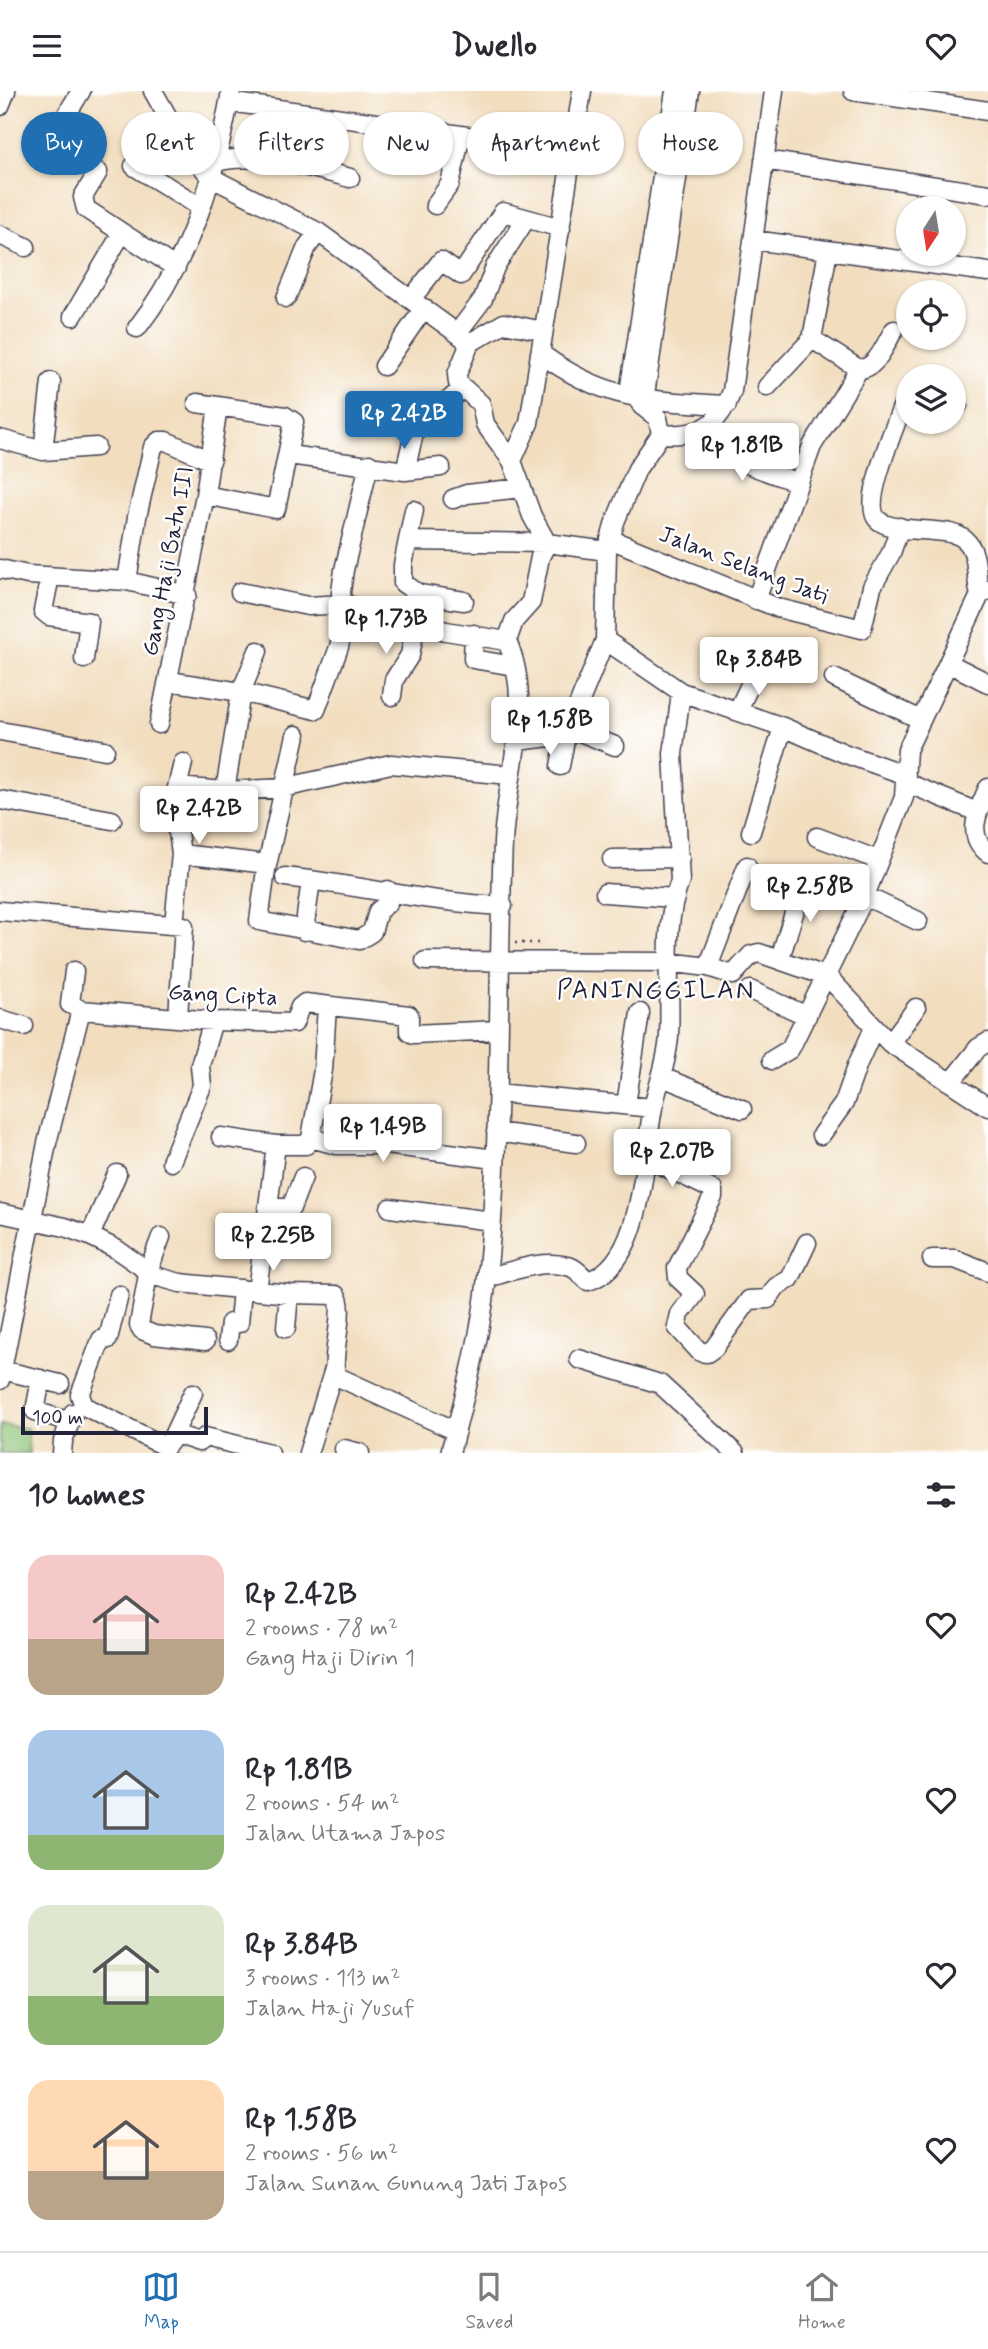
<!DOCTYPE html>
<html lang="en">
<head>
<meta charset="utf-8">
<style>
  :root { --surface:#fff; --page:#f2f2f3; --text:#2b2b33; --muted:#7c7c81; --line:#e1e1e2; --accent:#1f6fb2 }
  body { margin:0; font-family:Mynerve,sans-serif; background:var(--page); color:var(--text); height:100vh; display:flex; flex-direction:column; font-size:26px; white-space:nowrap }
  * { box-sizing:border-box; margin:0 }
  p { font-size:23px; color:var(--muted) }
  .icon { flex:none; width:38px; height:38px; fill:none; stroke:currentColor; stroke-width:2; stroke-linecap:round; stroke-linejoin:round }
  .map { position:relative; height:1362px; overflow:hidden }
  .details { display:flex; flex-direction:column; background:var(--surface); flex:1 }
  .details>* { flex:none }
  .guide { position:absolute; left:21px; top:21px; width:947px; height:63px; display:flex; gap:14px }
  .needle { width:46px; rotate:192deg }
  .buttons { position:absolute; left:896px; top:105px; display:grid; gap:14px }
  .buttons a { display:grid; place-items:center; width:70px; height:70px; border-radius:50%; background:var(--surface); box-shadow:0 2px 5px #0004; font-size:35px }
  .scale { position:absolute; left:21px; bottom:18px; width:187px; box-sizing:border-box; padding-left:7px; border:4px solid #22223b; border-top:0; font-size:19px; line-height:24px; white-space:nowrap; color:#22223b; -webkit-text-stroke:5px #fff; paint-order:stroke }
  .price { position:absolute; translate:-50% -60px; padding:0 16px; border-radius:7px; background:#fff; color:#222; font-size:23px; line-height:46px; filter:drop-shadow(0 2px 4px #0008) }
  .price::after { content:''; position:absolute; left:50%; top:42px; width:21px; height:16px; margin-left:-10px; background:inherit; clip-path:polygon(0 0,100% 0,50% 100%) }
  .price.active { background:var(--accent); color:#fff }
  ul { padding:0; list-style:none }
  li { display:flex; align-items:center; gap:21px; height:175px; padding:0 28px }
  li span { display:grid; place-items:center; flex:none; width:196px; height:140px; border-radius:21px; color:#555 }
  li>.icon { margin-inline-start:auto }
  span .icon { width:84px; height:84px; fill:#fffc; stroke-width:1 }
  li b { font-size:30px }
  h2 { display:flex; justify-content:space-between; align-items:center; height:84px; padding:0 28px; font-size:30px }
  .chip { padding:0 24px; border-radius:32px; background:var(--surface); box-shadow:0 2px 5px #0004; font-size:24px; line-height:63px }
  .chip.active { background:var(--accent); color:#fff }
  header { display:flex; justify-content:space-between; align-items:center; height:91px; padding:0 28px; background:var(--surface); font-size:32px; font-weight:800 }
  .tab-bar { display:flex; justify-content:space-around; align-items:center; height:98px; border-top:2px solid var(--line); background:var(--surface); font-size:19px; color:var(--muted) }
  .tab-bar a { display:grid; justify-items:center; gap:4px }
  .tab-bar .active { color:var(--accent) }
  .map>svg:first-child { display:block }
  .green { fill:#8ec376; stroke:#587258; stroke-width:2 }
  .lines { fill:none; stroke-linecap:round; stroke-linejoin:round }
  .minor-casing { stroke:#413e4f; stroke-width:21 }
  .path { stroke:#413e4f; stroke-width:2.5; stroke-dasharray:2 5; stroke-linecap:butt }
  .minor { stroke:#fff; stroke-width:18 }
  .labels { text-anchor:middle; stroke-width:5; stroke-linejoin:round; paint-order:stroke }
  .street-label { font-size:23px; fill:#22223b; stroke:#fff }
  .quarter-label { font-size:26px; letter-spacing:2px; fill:#22223b; stroke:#fff }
</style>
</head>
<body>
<header><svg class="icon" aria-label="menu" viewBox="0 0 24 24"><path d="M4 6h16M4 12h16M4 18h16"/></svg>Dwello<svg class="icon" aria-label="heart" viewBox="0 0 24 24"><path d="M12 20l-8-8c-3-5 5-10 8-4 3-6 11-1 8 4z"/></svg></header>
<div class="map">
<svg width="988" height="1362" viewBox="0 0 988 1362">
  <rect width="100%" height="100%" fill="#fff"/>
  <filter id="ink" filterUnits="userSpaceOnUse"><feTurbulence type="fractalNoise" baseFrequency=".0143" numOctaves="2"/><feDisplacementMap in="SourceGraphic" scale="14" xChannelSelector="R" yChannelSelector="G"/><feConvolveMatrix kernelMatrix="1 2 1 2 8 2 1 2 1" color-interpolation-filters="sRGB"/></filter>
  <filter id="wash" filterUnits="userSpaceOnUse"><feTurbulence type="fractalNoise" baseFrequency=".00686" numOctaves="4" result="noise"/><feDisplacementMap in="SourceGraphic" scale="28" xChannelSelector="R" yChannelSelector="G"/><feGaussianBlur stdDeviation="1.57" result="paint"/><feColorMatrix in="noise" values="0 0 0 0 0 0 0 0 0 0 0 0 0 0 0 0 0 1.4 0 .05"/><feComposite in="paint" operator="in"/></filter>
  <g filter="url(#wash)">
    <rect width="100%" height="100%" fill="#f2debf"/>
    <!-- green -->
    <path class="green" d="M 0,1334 L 27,1337 L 29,1362 L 0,1362 Z"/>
  </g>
  <g filter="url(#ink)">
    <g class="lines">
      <defs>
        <path id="minor" d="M 153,0 L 186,58 L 212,87 L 318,141 L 465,248 L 468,257 L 457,283 L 458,292 L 481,313 L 485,333 L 512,370 L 532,425 L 547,452
          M 853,0 L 988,20
          M 229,11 L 573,60
          M 0,15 L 6,0
          M 54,44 L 81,0
          M 764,69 L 988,103
          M 217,71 C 253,60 313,77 350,87
          M 134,75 L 199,115
          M 98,81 L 83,106 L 86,118 L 176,177
          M 435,114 L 450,93 L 461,44
          M 0,144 L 26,156
          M 753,149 L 988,181
          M 286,207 L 307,156 L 318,141
          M 412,207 L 441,170 L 461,184 L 503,121 L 561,137
          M 73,225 L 122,142
          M 137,237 C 190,169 216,84 231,0
          M 458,241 L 483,208 L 495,176 L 526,128
          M 812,248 L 859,278 C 877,278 885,253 894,239
          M 468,253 L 504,232 L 543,240
          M 540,262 C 604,310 651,310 727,314
          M 384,275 L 424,217
          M 767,296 L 812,248 L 828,160
          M 637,308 L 646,297 L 690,0
          M 908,311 L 902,316 C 895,336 862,411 877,428 C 888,440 920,438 934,440 C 947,441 960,442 968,452 C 979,466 975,488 980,504
          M 197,312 L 285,325 L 294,331 L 276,418 L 205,404
          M 954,313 L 958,314
          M 696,342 C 723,368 764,379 799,392
          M 661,343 C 698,346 719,336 732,300 L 774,0
          M 0,348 L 43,360 L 96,356
          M 43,360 L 51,291
          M 289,364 L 405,380 L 441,376
          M 512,370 L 529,332 L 582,0
          M 405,380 L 415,338 L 463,297
          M 453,408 L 467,403 L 521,397
          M 414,419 L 403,474 L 403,492 L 419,503 L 464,510
          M 610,448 L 778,517 L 862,538 L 872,496 L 891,462 L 900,436
          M 408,450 L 547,452 L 607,460
          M 0,478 L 28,484 L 127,490 L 187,504
          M 50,485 L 43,520 L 49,525 L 89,531 L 84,568
          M 127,490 L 137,426 L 153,356 L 159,350 L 166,350 L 211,370
          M 240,501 L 308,515 L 343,513 L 446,540 L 507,550
          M 756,509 L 812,355 L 859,278
          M 474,543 L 473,568 L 514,575
          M 605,549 L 681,601 L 783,636 L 846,663 L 906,684
          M 507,550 L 514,530 L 531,511 L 540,466 L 547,452
          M 948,572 L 988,592
          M 834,587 L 919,628
          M 169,590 L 241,601 L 316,619 L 339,556 L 344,534 L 341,501 L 344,479 L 369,373
          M 392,605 L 394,589 L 410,564 L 416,532
          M 738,619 L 764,564
          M 159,633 L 205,404 L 218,315
          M 570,637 L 615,655
          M 0,640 L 105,659
          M 296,644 L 266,779 L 259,830 L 359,849 L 372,841 L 378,820 L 388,812 L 388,799
          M 517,650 L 566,644
          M 560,675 L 566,644 L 605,549 L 607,460 L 615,431 L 637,378 L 661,343 L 658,327 L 642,315 L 630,295 L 675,0
          M 907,692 L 977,721
          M 177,696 L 225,700 L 283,697 L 391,673 L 510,684
          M 988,697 C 978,720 965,744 988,762
          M 225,700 L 241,601 L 258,560
          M 0,709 L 112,729
          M 751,741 L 783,636
          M 817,746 L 878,769
          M 181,763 L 267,773
          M 612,768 L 680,767
          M 285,786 C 358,794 430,812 503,815
          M 605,802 L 674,807
          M 865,805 L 918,830
          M 0,820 L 184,835 L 178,926
          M 174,833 L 181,763 L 178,741 L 170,726 L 183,672
          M 304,840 L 311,789
          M 780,867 L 805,787
          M 425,870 L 668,871 L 708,876 L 733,884 L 751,864 L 759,862 L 828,886
          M 708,876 L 747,775
          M 74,880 L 70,913 L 81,919 L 213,930 L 294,932 L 300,916 L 305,912 L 409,924 L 409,940 L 413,943 L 499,939
          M 828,886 L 890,952 L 988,1016
          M 750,899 L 807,925
          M 0,928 L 24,935
          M 890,952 L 916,917
          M 772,969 L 790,958 L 865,805 L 904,706 L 907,659 L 980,504 L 988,499
          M 662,986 L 742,1018
          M 951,991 L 978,957 L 988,951
          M 498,1002 L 653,1017
          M 626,1014 L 640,922
          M 496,1041 L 576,1052
          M 821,1044 L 844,1012 L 858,972 L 874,937
          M 221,1046 L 276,1054 L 306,1054 L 311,1047 L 337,1054 L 387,1054 L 495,1068
          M 311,1047 L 323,979 L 327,915
          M 647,1067 L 713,1099 L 713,1106 L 677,1177 L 678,1187 L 695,1203 L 680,1223 L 677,1236 L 700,1261 L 707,1262 L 714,1257 L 749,1209 L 768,1208 L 776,1196 L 790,1188 L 807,1152
          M 171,1071 L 202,995 L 200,974 L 213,930
          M 269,1117 L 291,1117 L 303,1086
          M 390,1117 L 492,1130
          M 0,1122 L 65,1136 L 90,1145 L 116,1158 L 155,1185 L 180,1192 L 289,1203 L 336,1204 C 347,1216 330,1265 336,1285 L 456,1340
          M 90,1145 L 117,1083
          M 161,1146 L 149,1178 L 139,1234 L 142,1239 L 154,1244 L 205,1250
          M 932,1168 L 955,1168 L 988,1181
          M 487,1187 C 513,1180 543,1167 571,1176 C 578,1179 583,1186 588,1190 C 645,1172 643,1064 653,1017 C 658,993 668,969 669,944 C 672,892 661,840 680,790 L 673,663 L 681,601
          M 257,1200 L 276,1054
          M 119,1204 L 108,1248 L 101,1249 L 80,1304 L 84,1315 L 166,1356
          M 286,1237 L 289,1203
          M 228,1249 L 230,1232 L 239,1232 L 242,1198
          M 579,1268 L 660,1293 L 735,1362
          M 2,1279 L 60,1293
          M 41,1288 L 35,1320 L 70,1331
          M 0,1289 L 47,1052 L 81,919
          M 175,1343 L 199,1351 L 205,1346 L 270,1362
          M 170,1351 L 193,1302
          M 344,1358 L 360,1362
          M 62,1362 L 63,1350 L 73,1322
          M 308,1362 L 334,1278
          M 450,1362 C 465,1304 481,1245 487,1186 C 502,1042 497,896 503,752 C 506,684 535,613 507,550"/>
      </defs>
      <!-- minor casing -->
      <use href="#minor" class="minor-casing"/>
      <!-- path -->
      <path class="path" d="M 515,852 L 543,852"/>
      <!-- minor -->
      <use href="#minor" class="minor"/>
    </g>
  </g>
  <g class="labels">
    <!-- street labels -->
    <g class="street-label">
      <text transform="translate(167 470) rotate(-79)" y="8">Gang Haji Batu III</text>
      <text transform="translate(744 473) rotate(21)" y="8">Jalan Selang Jati</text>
      <text transform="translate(223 903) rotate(3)" y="8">Gang Cipta</text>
    </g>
    <!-- quarter labels -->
    <g class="quarter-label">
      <text x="656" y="907">PANINGGILAN</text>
    </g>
  </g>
</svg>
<div class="buttons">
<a><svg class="needle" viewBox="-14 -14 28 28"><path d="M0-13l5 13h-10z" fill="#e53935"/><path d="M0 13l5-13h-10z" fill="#7c7c81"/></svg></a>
<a><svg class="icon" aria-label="locate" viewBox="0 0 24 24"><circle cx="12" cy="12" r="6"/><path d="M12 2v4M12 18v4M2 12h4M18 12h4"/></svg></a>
<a><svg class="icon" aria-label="layers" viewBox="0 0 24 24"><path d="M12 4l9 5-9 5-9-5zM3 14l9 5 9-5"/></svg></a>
</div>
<div class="scale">100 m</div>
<b class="price active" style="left:404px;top:360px">Rp 2.42B</b>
<b class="price" style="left:742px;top:392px">Rp 1.81B</b>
<b class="price" style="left:386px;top:565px">Rp 1.73B</b>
<b class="price" style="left:759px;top:606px">Rp 3.84B</b>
<b class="price" style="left:550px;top:666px">Rp 1.58B</b>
<b class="price" style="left:199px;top:755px">Rp 2.42B</b>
<b class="price" style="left:810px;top:833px">Rp 2.58B</b>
<b class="price" style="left:383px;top:1073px">Rp 1.49B</b>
<b class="price" style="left:672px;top:1098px">Rp 2.07B</b>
<b class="price" style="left:273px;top:1182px">Rp 2.25B</b>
<div class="guide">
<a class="chip active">Buy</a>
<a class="chip">Rent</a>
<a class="chip">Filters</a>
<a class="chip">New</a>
<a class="chip">Apartment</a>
<a class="chip">House</a>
</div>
</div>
<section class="details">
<h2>10 homes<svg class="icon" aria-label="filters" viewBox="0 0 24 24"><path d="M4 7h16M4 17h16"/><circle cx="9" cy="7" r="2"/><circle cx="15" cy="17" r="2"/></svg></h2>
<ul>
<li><span style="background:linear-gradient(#f6c9c9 60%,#b9a48a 0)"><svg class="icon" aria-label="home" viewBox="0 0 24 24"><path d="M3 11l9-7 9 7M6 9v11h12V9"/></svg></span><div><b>Rp 2.42B</b><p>2 rooms · 78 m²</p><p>Gang Haji Dirin 1</p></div><svg class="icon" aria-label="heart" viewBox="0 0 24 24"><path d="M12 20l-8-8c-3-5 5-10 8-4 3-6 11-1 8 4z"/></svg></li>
<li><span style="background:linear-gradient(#a9c7e8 75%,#8fb573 0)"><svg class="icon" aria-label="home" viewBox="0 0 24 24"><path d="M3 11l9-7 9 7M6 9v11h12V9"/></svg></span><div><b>Rp 1.81B</b><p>2 rooms · 54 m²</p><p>Jalan Utama Japos</p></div><svg class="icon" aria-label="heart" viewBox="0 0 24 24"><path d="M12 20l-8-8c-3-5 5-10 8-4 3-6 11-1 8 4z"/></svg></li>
<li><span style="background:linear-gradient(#dfe7d0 65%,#8fb573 0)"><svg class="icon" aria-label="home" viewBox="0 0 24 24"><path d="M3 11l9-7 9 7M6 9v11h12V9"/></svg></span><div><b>Rp 3.84B</b><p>3 rooms · 113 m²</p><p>Jalan Haji Yusuf</p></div><svg class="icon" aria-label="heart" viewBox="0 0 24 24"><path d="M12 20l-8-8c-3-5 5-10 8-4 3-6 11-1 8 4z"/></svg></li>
<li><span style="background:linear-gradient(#ffd9b3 65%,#b9a48a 0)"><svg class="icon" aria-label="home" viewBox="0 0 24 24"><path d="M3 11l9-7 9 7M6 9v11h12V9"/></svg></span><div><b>Rp 1.58B</b><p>2 rooms · 56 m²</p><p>Jalan Sunan Gunung Jati Japos</p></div><svg class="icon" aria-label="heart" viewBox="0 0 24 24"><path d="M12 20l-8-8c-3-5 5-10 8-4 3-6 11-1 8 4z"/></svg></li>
</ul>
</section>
<nav class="tab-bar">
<a class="active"><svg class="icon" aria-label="map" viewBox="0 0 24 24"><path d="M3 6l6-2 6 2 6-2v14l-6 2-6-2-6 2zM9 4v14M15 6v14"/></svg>Map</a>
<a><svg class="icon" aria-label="saved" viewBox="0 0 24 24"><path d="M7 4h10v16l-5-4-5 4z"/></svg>Saved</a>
<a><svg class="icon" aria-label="home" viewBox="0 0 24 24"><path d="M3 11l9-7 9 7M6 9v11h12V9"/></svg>Home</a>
</nav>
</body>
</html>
